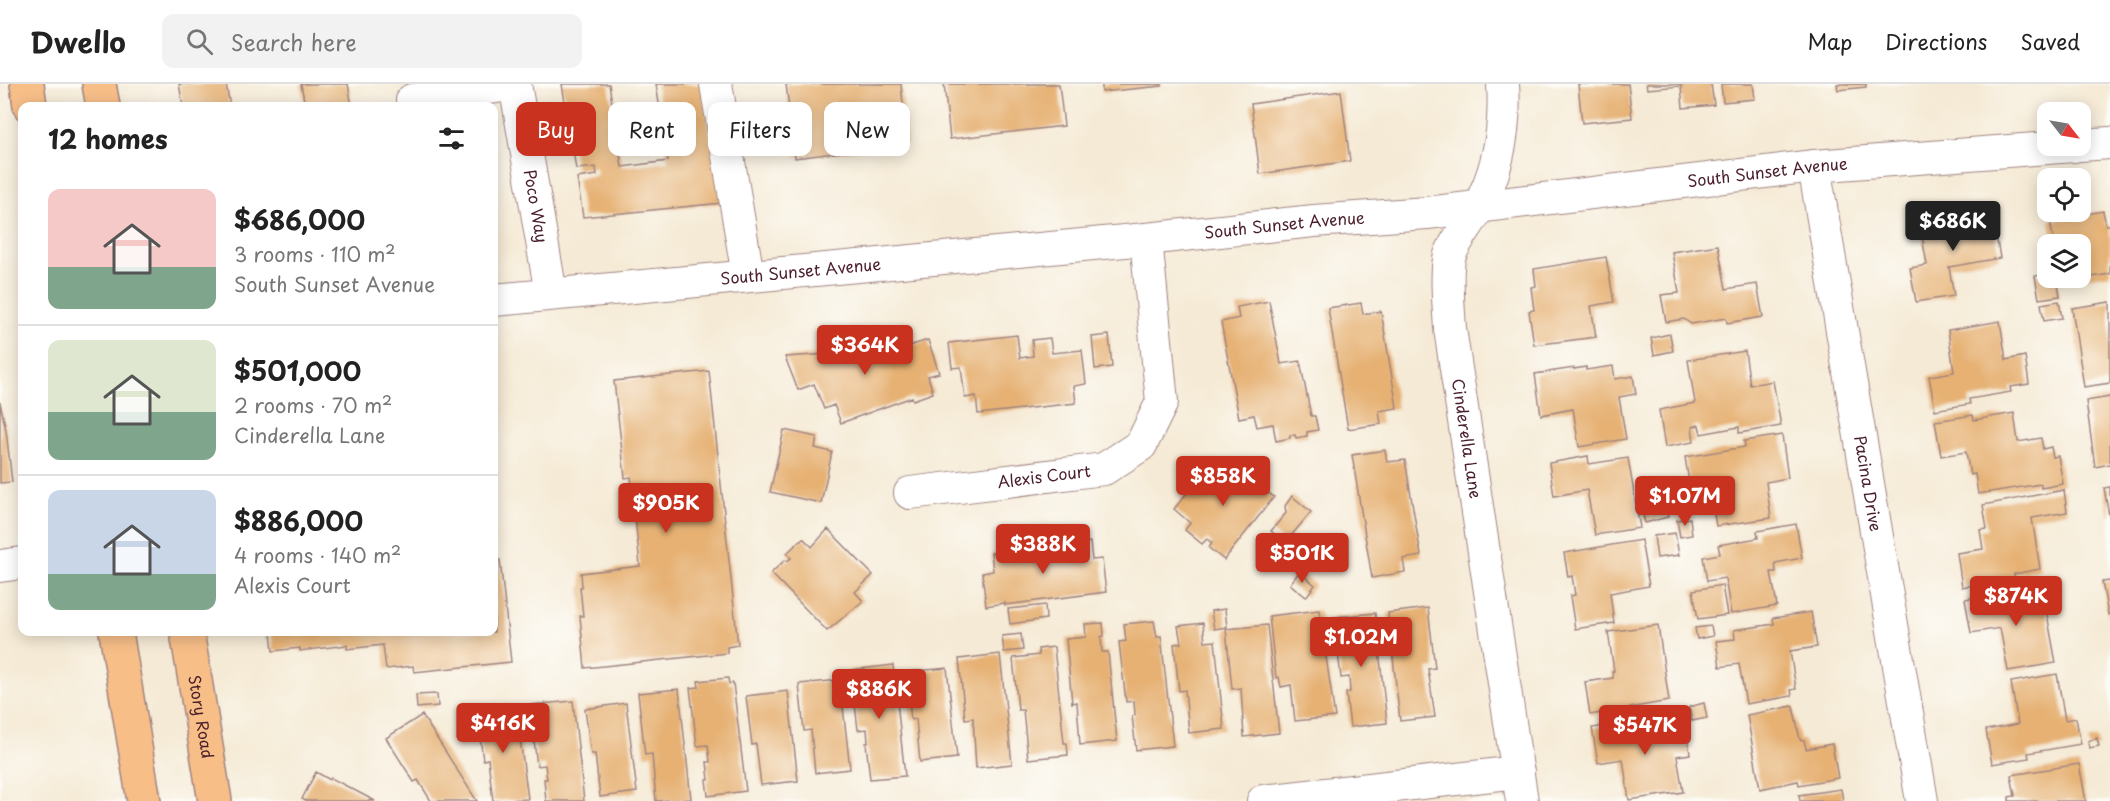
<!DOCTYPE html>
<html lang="en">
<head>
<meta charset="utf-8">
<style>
  :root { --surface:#fff; --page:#f2f2f2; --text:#222; --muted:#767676; --line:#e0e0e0; --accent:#c8321e }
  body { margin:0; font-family:"Playpen Sans",sans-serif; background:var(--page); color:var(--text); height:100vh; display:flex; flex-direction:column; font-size:22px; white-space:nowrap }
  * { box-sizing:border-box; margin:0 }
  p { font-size:20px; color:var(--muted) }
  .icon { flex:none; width:33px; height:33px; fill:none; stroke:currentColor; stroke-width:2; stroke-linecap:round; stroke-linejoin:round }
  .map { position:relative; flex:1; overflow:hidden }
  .drawer { position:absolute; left:18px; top:18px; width:480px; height:534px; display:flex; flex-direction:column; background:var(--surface); border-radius:12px; box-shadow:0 3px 15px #0003 }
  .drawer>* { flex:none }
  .guide { position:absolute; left:516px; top:18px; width:570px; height:54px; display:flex; gap:12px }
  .needle { width:39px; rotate:121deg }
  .fabs { position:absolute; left:2037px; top:18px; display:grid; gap:12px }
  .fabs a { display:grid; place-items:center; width:54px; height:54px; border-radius:12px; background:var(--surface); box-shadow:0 3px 15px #0003; font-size:30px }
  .price { position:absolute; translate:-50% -51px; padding:0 14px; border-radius:6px; background:var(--accent); color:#fff; font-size:20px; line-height:39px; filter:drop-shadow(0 2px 3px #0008) }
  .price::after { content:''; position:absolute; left:50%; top:36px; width:18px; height:14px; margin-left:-9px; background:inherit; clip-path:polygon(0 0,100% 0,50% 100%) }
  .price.on { background:#222; color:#fff }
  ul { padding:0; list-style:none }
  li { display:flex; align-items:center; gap:18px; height:150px; padding:0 30px }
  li+li { border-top:2px solid var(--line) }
  li span { display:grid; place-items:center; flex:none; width:168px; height:120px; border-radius:12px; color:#555 }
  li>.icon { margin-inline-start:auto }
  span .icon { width:72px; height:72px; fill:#fffc; stroke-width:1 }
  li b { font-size:26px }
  h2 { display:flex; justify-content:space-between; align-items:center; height:72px; padding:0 30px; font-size:26px }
  .pill { padding:0 21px; border-radius:12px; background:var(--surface); box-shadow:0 3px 15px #0003; font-size:21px; line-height:54px }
  .pill.on { background:var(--accent); color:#fff }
  header { display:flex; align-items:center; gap:36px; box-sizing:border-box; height:84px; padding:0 30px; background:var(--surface); border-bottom:2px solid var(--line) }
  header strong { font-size:28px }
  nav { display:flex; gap:33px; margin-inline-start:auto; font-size:21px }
  .search { width:420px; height:54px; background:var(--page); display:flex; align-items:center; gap:15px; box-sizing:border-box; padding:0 21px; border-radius:12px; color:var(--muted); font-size:22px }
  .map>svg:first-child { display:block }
  .building { fill:#e6b173 }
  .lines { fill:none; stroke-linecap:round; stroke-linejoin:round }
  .minor-casing { stroke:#a08480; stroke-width:34 }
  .major-casing { stroke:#a08480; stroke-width:36 }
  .minor { stroke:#fff; stroke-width:32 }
  .major { stroke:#f7be88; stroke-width:33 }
  .labels { text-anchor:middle; stroke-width:4.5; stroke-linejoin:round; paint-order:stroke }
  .street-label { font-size:16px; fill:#4a1f2b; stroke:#fdfcf7 }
</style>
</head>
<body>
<header>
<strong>Dwello</strong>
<div class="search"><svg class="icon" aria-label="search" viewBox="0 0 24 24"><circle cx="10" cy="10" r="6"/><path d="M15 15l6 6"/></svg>Search here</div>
<nav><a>Map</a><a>Directions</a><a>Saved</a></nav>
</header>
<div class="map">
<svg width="2110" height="717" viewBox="0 0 2110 717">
  <rect width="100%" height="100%" fill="#fdfcf7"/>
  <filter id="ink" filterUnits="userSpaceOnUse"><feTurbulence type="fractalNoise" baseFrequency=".0167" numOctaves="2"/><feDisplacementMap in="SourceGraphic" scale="12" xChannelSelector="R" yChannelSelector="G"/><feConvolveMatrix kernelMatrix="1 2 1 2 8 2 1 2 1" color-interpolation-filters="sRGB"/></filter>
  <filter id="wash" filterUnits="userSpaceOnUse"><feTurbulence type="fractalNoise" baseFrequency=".008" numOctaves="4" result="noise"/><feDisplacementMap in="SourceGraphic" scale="24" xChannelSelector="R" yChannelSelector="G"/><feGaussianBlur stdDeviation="1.35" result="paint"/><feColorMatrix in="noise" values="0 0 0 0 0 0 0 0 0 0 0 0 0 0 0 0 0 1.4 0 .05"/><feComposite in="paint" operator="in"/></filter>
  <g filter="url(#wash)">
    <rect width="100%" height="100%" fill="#f5ead5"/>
    <g id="blocks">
      <!-- building -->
      <path class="building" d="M 179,0 L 226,0 L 230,22 L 183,22 Z
        M 301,0 L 348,0 L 352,22 L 305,22 Z
        M 562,0 L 609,0 L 622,83 L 668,77 L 656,0 L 702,0 L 722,119 L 583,133 L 577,94 L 597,91 L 596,83 L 576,85 Z
        M 786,0 L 901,0 L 907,60 L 795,74 Z
        M 944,0 L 1059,0 L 1064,42 L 950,55 Z
        M 1102,0 L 1162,0 L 1162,2 L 1102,8 Z
        M 1578,0 L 1628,0 L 1632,34 L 1582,39 Z
        M 1646,0 L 1711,0 L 1714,21 L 1683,24 L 1681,2 L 1647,5 Z
        M 1721,0 L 1753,0 L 1755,15 L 1723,18 Z
        M 1837,0 L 1866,0 L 1866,3 L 1838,6 Z
        M 1341,7 L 1350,77 L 1260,90 L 1251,20 Z
        M 1992,127 L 2000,174 L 1949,183 L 1954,212 L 1916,218 L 1910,184 L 1927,181 L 1920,141 Z
        M 2103,127 L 2106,141 L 2110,141 L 2110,190 L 2061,198 L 2060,194 L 2080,194 L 2080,160 L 2054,160 L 2050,136 Z
        M 1718,161 L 1726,205 L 1757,200 L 1763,233 L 1727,239 L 1726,234 L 1691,240 L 1684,235 L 1666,238 L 1661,211 L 1679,209 L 1672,168 Z
        M 1606,173 L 1614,218 L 1591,222 L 1596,253 L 1534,261 L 1529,227 L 1534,226 L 1531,203 L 1536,202 L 1534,185 Z
        M 2048,190 L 2048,194 L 2057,194 L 2060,212 L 2039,215 L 2035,192 Z
        M 1269,217 L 1281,280 L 1300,277 L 1311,332 L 1315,332 L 1318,346 L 1307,348 L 1307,352 L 1296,354 L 1295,351 L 1290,351 L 1290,354 L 1276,357 L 1273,340 L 1257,343 L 1254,331 L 1239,334 L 1221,238 L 1239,234 L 1237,223 Z
        M 2059,217 L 2062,234 L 2044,237 L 2041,220 Z
        M 2110,218 L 2110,299 L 2084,303 L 2072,224 Z
        M 1361,219 L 1363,230 L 1381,227 L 1397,324 L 1379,327 L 1381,340 L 1348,345 L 1328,224 Z
        M 2000,237 L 2006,276 L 2025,272 L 2029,300 L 2010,303 L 2011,308 L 1969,315 L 1970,320 L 1935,326 L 1929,292 L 1954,288 L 1948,246 Z
        M 856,244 L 868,275 L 928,256 L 939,289 L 928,292 L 933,309 L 913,316 L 912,313 L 841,339 L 834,321 L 824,325 L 814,300 L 798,306 L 785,273 L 843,269 L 836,249 Z
        M 1670,250 L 1673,267 L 1654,271 L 1651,254 Z
        M 1017,251 L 1020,274 L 1033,272 L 1032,256 L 1050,254 L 1052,269 L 1082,266 L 1086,300 L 1074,302 L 1076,319 L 978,330 L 976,312 L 965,314 L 961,283 L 952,284 L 949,259 Z
        M 1109,251 L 1112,283 L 1095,285 L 1092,253 Z
        M 1745,267 L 1750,301 L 1773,297 L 1781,342 L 1739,349 L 1739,343 L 1701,350 L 1699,341 L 1692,343 L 1694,358 L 1665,363 L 1659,326 L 1695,319 L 1688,276 Z
        M 1613,282 L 1615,295 L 1633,292 L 1636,310 L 1619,313 L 1626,355 L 1579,363 L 1573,325 L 1541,331 L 1535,290 L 1574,284 L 1574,285 L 1586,283 L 1586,286 Z
        M 709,287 L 738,561 L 727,563 L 727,569 L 585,584 L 580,532 L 583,532 L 580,503 L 582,503 L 581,489 L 640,482 L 631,393 L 625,394 L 614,297 Z
        M 2110,313 L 2110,380 L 2095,383 L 2086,317 Z
        M 0,318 L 6,346 L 12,398 L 0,399 Z
        M 2014,329 L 2018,358 L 2041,354 L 2043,365 L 2051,363 L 2053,373 L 2058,372 L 2063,400 L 2041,404 L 2041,400 L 1978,410 L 1975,390 L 1970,391 L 1966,368 L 1941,372 L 1935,337 L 1973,331 L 1974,336 Z
        M 784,346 L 817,353 L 815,364 L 832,368 L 821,419 L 770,408 Z
        M 1782,351 L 1788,394 L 1766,398 L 1771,434 L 1716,442 L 1708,395 L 1689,398 L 1685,373 L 1745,363 L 1744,357 Z
        M 1385,366 L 1387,378 L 1405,376 L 1421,472 L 1403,475 L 1405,488 L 1372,494 L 1352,371 Z
        M 1588,372 L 1589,380 L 1628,374 L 1640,444 L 1595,451 L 1587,406 L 1554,412 L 1549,379 Z
        M 1214,376 L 1233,390 L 1239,383 L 1256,396 L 1252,400 L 1257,404 L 1259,402 L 1274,413 L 1224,476 L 1209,464 L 1212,459 L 1207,455 L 1202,460 L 1185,446 L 1190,439 L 1174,425 Z
        M 2110,403 L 2110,432 L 2109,432 L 2104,404 Z
        M 2064,406 L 2067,428 L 2032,434 L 2040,485 L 2014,490 L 2015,495 L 1962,503 L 1957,469 L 1983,465 L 1980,446 L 1987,445 L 1983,421 Z
        M 1292,412 L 1311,428 L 1285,459 L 1271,447 L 1286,429 L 1285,422 Z
        M 1664,416 L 1668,433 L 1645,439 L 1641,422 Z
        M 1690,434 L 1692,451 L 1680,453 L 1677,436 Z
        M 1796,440 L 1802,474 L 1775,479 L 1776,488 L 1771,488 L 1777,522 L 1731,530 L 1725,494 L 1707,497 L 1703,473 L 1720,470 L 1718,461 L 1758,454 L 1757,447 Z
        M 828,445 L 873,491 L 855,508 L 863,517 L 827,547 L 771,489 L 785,476 L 787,477 L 791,474 L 787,469 L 803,454 L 812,463 Z
        M 1675,449 L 1679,471 L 1657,474 L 1654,452 Z
        M 1641,456 L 1649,502 L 1610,509 L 1614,539 L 1575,545 L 1570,512 L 1575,511 L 1572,492 L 1568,493 L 1564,469 Z
        M 1090,458 L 1092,476 L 1102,475 L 1106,508 L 1005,521 L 1005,519 L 986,522 L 982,489 L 993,487 L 991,469 Z
        M 500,476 L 511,578 L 414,588 L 413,582 L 386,585 L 383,561 L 347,565 L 347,561 L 300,567 L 300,564 L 273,567 L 271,548 L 494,548 L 494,477 Z
        M 1299,488 L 1315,501 L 1306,513 L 1290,500 Z
        M 2110,497 L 2110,530 L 2108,531 L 2102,498 Z
        M 1722,501 L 1727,531 L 1698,535 L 1693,506 Z
        M 2004,508 L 2005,514 L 2043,508 L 2056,579 L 2008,587 L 2000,544 L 1971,549 L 1965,515 Z
        M 1045,521 L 1046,535 L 1010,540 L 1008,525 Z
        M 1428,524 L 1435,584 L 1428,585 L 1435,633 L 1400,637 L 1388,529 Z
        M 1225,525 L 1227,543 L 1214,545 L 1211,527 Z
        M 1319,526 L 1335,633 L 1295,637 L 1291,601 L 1281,603 L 1279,593 L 1276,594 L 1269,532 Z
        M 1811,528 L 1817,563 L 1790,567 L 1796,605 L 1791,606 L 1792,612 L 1746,620 L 1739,580 L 1720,583 L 1716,557 L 1735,555 L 1734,546 L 1774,540 L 1773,534 Z
        M 1375,529 L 1387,639 L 1350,643 L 1346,609 L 1350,608 L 1349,593 L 1341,594 L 1334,533 Z
        M 1154,537 L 1157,553 L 1161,552 L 1173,662 L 1136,666 L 1132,632 L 1135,631 L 1134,617 L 1126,618 L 1119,558 L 1126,557 L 1124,540 Z
        M 1103,539 L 1104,552 L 1101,553 L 1102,568 L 1108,568 L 1117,657 L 1080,661 L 1077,618 L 1072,619 L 1066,555 L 1086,553 L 1085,540 Z
        M 1203,539 L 1205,558 L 1215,557 L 1224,645 L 1189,649 L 1185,606 L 1179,607 L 1174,560 L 1181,559 L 1178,542 Z
        M 1267,541 L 1279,649 L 1244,653 L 1241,604 L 1232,605 L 1226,545 Z
        M 1658,541 L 1669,617 L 1590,631 L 1585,598 L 1613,594 L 1612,587 L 1614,587 L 1608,548 Z
        M 1711,542 L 1713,552 L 1697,555 L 1695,544 Z
        M 1021,550 L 1023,566 L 1004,568 L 1002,552 Z
        M 1054,563 L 1064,659 L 1067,659 L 1068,671 L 1028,675 L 1023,626 L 1018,626 L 1013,574 L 1039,571 L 1038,565 Z
        M 1000,570 L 1012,680 L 976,684 L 973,634 L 965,635 L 959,575 Z
        M 893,581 L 905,692 L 870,695 L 866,659 L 868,659 L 867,645 L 858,646 L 851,586 Z
        M 947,584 L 957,674 L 920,678 L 916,635 L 911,636 L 906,588 Z
        M 2057,590 L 2065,636 L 2076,634 L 2081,660 L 2028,669 L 2029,674 L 1992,680 L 1986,646 L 2018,640 L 2011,598 Z
        M 728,594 L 729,600 L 733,599 L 746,707 L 708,712 L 706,696 L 709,696 L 707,678 L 710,678 L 708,661 L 697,662 L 690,604 L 699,603 L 698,597 Z
        M 840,596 L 850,685 L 815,689 L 811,646 L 804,647 L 799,600 Z
        M 679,605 L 691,715 L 656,717 L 652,670 L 645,671 L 638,609 Z
        M 788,607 L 798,697 L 761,701 L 756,660 L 752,661 L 746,612 Z
        M 437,610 L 438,622 L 417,624 L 416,611 Z
        M 573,617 L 584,717 L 546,717 L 544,695 L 547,695 L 545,681 L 537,682 L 530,621 Z
        M 626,619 L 637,708 L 600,713 L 595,670 L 591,670 L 585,625 Z
        M 1704,619 L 1707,634 L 1692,637 L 1689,623 Z
        M 1793,622 L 1800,656 L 1804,656 L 1806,665 L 1832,660 L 1838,694 L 1799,701 L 1798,697 L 1760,705 L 1747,631 Z
        M 516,625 L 528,715 L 493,717 L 488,675 L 483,676 L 477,630 Z
        M 422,631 L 477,717 L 431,717 L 418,696 L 414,698 L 386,654 Z
        M 1685,636 L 1690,670 L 1677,672 L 1683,708 L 1629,716 L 1623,675 L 1598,679 L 1592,644 L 1630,638 L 1631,644 Z
        M 2097,654 L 2099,662 L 2090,664 L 2088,657 Z
        M 2079,680 L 2086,717 L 2009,717 L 2009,713 L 2015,712 L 2011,691 Z
        M 316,688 L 330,696 L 331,694 L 375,717 L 306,717 L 302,715 Z
        M 1841,705 L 1843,717 L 1800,717 L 1799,711 Z"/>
    </g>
  </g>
  <g filter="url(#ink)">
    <use href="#blocks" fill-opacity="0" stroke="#a08480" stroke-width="1.5"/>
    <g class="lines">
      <defs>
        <g id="minor">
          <path id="s1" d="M 515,0 L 551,210"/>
          <path d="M 716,0 L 748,192"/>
          <path id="s2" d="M 1503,0 C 1506,44 1499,85 1478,124 C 1470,140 1456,155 1450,171 C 1445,187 1449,227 1450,245 L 1522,717"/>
          <path d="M 412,16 L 515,0"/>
          <path d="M 2080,61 L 2110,59"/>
          <path id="s3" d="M 1814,82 L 1922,717"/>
          <path id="s4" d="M 494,216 L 1146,155 L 1314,137 L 1427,129 L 1814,82 L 2074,62"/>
          <path id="s5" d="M 910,409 L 1104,385 L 1141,361 L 1162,318 L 1146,155"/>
          <path d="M 0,482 L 22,479"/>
          <path d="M 1263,717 L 1518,688"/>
        </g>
        <g id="major">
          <path d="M 27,0 L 30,22"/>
          <path d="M 99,0 L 103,22"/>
          <path d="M 116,548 L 144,717"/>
          <path id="s6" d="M 187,548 L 215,717"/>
        </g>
      </defs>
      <!-- minor casing -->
      <use href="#minor" class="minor-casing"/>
      <!-- major casing -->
      <use href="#major" class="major-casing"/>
      <!-- minor -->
      <use href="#minor" class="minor"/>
      <!-- major -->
      <use href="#major" class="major"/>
    </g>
  </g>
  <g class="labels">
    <!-- street labels -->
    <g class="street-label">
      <text dy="6" stroke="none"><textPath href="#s4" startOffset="1280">South Sunset Avenue</textPath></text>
      <text dy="6" stroke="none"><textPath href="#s1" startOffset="124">Poco Way</textPath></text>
      <text dy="6" stroke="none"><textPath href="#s4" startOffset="794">South Sunset Avenue</textPath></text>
      <text dy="6" stroke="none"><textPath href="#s4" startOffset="308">South Sunset Avenue</textPath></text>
      <text dy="6" stroke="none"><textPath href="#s2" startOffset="368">Cinderella Lane</textPath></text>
      <text dy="6" stroke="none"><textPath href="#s5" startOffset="135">Alexis Court</textPath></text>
      <text dy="6" stroke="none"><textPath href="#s3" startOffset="322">Pacina Drive</textPath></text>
      <text dy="6" stroke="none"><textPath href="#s6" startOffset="86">Story Road</textPath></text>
    </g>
  </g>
</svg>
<div class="fabs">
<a><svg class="needle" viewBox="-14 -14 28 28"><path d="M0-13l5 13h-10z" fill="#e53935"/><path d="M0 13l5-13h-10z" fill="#767676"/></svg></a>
<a><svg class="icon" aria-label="locate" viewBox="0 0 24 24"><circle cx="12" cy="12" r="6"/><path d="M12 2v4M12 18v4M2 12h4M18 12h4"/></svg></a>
<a><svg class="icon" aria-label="layers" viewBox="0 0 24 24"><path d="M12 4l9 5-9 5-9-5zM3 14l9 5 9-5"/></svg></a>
</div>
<b class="price on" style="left:1953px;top:168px">$686K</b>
<b class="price" style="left:865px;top:292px">$364K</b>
<b class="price" style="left:1223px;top:423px">$858K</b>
<b class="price" style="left:1685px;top:443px">$1.07M</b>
<b class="price" style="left:666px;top:450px">$905K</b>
<b class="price" style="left:1043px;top:491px">$388K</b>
<b class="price" style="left:1302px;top:500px">$501K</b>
<b class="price" style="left:2016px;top:543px">$874K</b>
<b class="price" style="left:1361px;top:584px">$1.02M</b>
<b class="price" style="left:879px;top:636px">$886K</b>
<b class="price" style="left:503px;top:670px">$416K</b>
<b class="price" style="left:1645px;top:672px">$547K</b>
<div class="guide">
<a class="pill on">Buy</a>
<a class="pill">Rent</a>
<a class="pill">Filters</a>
<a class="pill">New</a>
</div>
<section class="drawer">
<h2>12 homes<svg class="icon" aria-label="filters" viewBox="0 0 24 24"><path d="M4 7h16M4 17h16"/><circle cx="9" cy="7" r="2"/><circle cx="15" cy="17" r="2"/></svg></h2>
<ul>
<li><span style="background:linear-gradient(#f6c9c9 65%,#7fa58c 0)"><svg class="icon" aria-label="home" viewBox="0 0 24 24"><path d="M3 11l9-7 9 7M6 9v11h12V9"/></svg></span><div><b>$686,000</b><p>3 rooms · 110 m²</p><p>South Sunset Avenue</p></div></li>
<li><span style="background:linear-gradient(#dfe7d0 60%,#7fa58c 0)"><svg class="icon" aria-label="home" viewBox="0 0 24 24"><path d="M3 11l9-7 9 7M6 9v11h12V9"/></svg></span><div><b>$501,000</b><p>2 rooms · 70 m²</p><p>Cinderella Lane</p></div></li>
<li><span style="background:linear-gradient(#c9d6e8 70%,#7fa58c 0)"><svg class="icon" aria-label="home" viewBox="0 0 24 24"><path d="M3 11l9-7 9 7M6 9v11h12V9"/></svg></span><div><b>$886,000</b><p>4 rooms · 140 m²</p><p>Alexis Court</p></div></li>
</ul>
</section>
</div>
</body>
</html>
